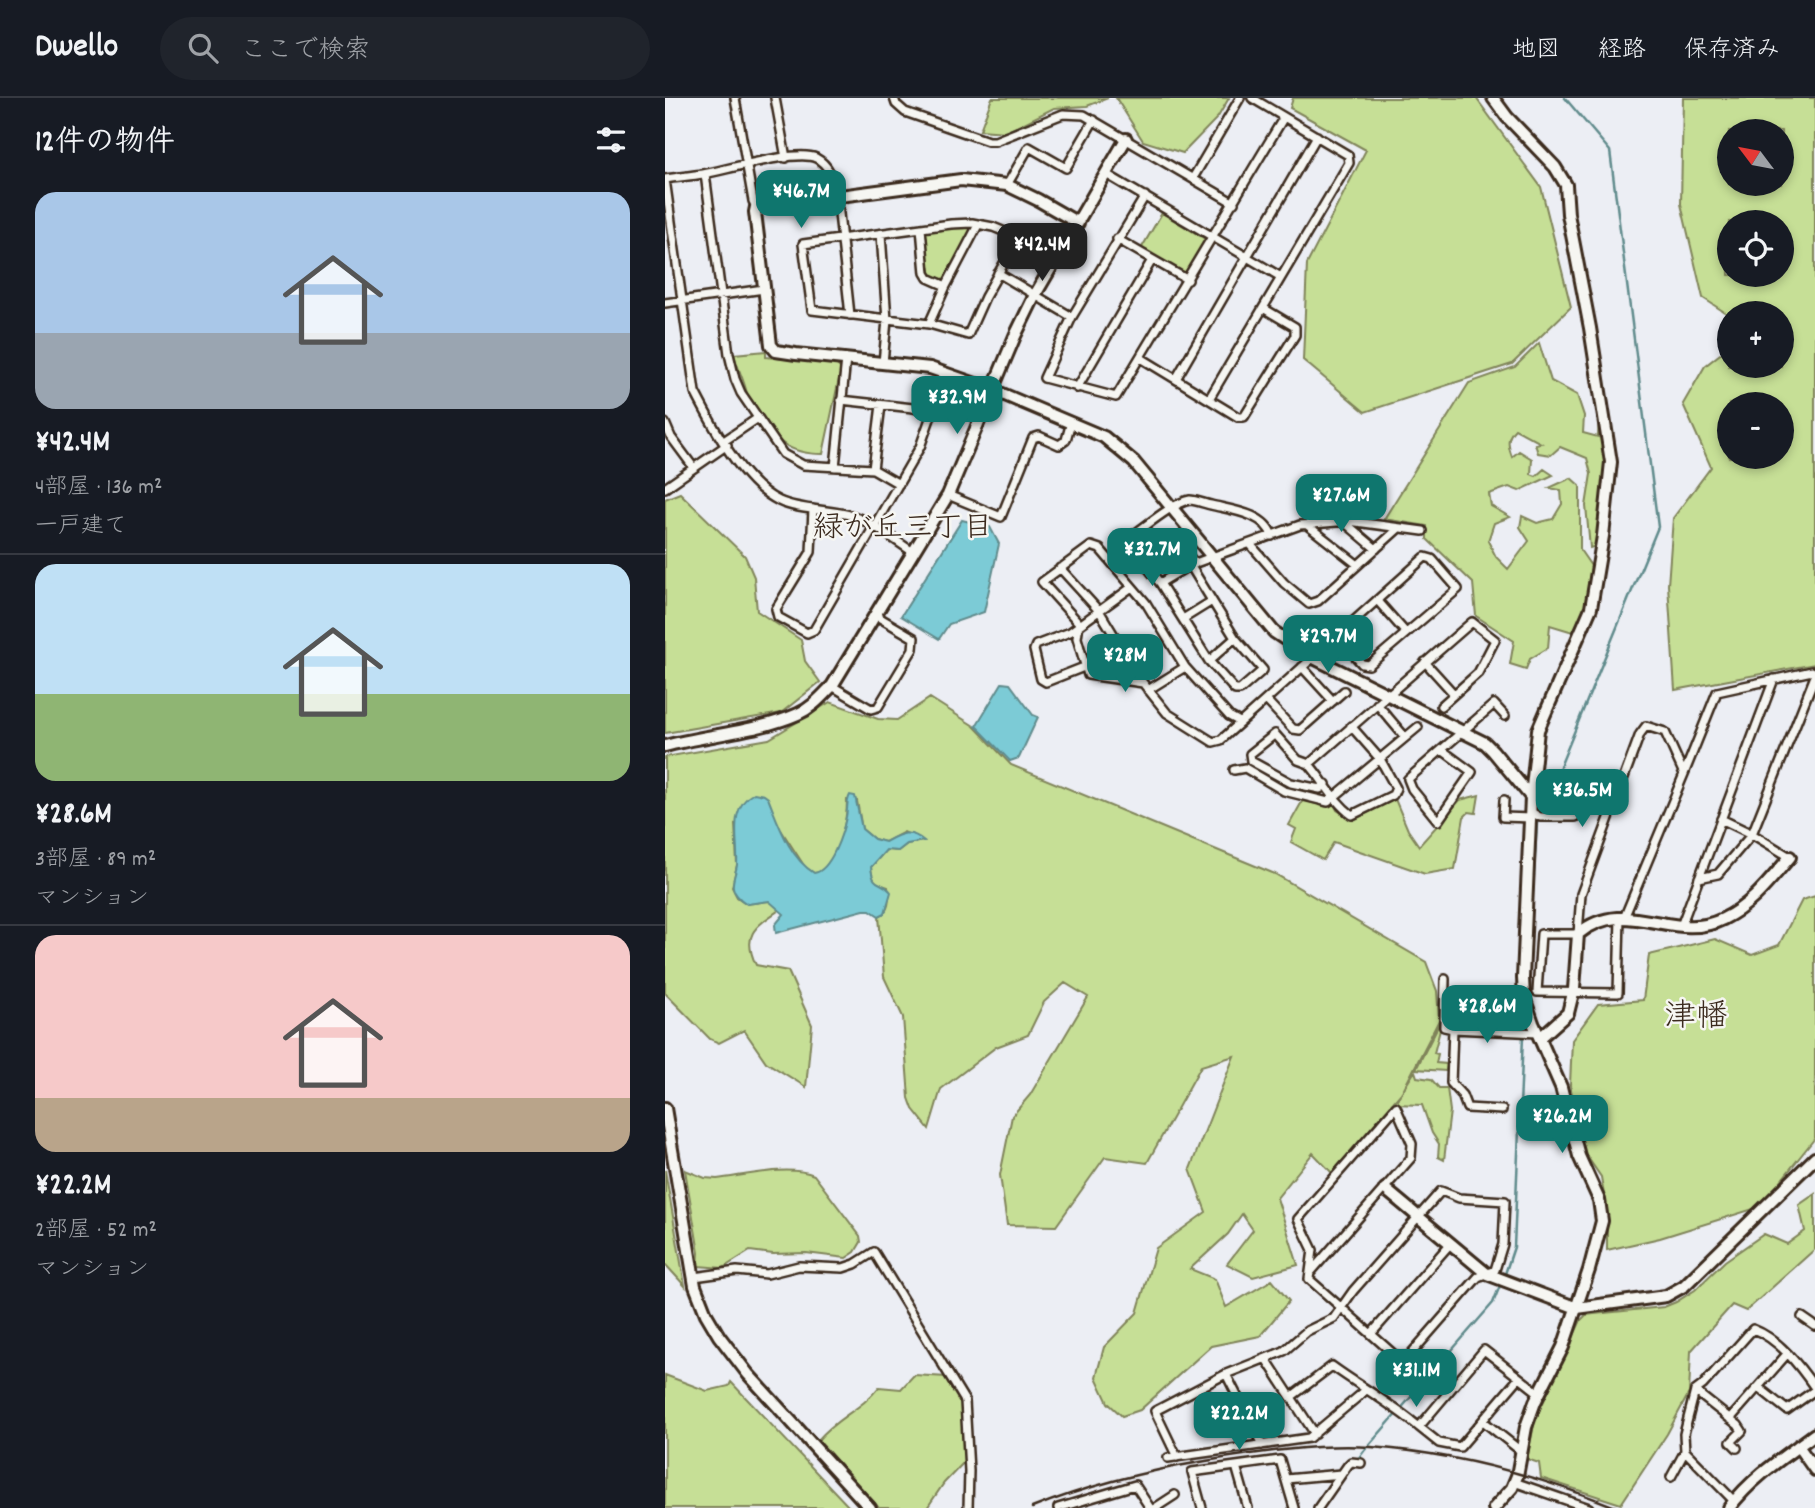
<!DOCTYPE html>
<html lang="ja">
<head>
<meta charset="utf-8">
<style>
  :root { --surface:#171b24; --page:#20242c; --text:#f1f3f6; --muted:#9ea1a6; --line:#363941; --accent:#0f766e }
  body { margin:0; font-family:Dekko,"Klee One",sans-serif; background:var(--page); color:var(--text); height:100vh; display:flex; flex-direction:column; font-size:26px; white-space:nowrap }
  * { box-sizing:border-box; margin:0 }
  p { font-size:23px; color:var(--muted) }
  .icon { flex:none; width:38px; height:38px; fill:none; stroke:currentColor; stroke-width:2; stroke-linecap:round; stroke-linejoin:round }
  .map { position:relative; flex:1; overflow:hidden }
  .sheet { display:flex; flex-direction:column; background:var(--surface); width:665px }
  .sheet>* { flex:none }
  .needle { width:46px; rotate:302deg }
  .tools { position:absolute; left:1052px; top:21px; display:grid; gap:14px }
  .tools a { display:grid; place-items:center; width:77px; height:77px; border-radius:50%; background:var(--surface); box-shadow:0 4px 10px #0003; font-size:35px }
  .price { position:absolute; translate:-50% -60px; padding:0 16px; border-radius:14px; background:var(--accent); color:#fff; font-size:23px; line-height:46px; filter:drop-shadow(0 2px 4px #0008) }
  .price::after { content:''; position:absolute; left:50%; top:42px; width:21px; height:16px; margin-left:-10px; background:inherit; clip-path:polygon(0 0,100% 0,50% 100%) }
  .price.on { background:#222; color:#fff }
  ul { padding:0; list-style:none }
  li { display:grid; align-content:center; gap:14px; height:371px; padding:0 35px }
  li+li { border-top:2px solid var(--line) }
  li span { display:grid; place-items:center; height:217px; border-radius:21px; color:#555 }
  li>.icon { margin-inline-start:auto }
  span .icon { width:126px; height:126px; fill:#fffc; stroke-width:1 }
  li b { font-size:30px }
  h2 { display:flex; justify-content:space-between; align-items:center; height:84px; padding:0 35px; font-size:30px }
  header { display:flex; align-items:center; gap:42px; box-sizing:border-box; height:98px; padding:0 35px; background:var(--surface); border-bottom:2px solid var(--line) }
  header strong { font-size:33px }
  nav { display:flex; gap:38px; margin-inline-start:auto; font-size:24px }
  .search { width:490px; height:63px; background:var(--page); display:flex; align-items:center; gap:18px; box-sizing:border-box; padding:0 24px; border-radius:38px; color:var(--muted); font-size:26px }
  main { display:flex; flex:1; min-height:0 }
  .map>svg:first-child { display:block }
  .green { fill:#c6df96; stroke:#80845a; stroke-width:2; fill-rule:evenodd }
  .water { fill:#7bcbd6; stroke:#618b8c; stroke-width:2 }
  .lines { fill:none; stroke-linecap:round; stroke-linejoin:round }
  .stream { stroke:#618b8c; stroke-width:2.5 }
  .street-casing { stroke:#3b2a1e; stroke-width:12 }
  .secondary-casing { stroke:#3b2a1e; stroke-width:16 }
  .street { stroke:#f6f6f2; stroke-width:7 }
  .secondary { stroke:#f6f6f2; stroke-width:10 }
  .rail { stroke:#3b2a1e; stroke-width:2.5 }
  .labels { text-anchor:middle; stroke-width:5; stroke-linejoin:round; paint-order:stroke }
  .neighbourhood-label { font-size:30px; fill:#3b2a1e; stroke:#f6f6f2 }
  .quarter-label { font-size:32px; fill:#3b2a1e; stroke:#f6f6f2 }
</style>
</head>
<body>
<header>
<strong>Dwello</strong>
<div class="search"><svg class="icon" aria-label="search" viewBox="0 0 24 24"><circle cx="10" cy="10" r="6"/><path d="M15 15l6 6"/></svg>ここで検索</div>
<nav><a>地図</a><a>経路</a><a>保存済み</a></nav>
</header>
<main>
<section class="sheet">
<h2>12件の物件<svg class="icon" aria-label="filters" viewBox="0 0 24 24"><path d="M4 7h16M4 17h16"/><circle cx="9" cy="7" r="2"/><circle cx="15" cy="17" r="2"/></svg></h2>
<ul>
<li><span style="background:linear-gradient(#a9c7e8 65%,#9aa5b1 0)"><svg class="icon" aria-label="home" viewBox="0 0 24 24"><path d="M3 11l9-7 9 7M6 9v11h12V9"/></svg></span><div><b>¥42.4M</b><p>4部屋 · 136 m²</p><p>一戸建て</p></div></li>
<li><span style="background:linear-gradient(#bfe0f5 60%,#8fb573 0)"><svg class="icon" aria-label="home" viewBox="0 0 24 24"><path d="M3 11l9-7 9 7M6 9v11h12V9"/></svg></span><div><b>¥28.6M</b><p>3部屋 · 89 m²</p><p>マンション</p></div></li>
<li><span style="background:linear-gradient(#f6c9c9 75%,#b9a48a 0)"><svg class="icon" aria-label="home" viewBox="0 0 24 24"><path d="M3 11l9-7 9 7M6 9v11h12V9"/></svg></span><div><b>¥22.2M</b><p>2部屋 · 52 m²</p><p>マンション</p></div></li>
</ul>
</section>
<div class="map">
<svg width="1150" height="1410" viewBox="0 0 1150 1410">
  <rect width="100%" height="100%" fill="#eceef4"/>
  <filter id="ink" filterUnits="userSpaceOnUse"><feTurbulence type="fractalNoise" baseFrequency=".0143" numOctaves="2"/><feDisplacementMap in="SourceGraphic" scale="14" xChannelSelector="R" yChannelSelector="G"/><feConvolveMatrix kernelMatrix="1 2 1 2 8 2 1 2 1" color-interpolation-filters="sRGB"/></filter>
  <g filter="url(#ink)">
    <!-- green -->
    <path class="green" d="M 327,0 L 443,0 L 422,8 L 389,10 L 341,34 L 315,32 Z
      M 451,0 L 564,0 L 553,19 L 518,55 L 478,43 Z
      M 628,0 L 811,0 L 876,89 L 906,209 L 847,266 L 700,314 L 638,262 L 642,166 L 701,52 L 625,10 Z
      M 1018,0 L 1150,0 L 1150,566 L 1010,592 L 1003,487 L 1008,420 L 1046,369 L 1018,306 L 1040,268 L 1064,249 L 1064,268 L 1116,268 L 1116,215 L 1064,217 L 1038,200 L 1016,106 ZM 1064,33 L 1116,33 L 1116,86 L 1064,86 ZM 1064,124 L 1116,124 L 1116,177 L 1064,177 ZM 1064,306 L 1116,306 L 1116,359 L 1064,359 Z
      M 497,115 L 540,141 L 541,144 L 523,175 L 519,176 L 476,151 Z
      M 290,128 L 307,128 L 309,132 L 281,180 L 278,181 L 266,178 L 258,136 L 260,133 Z
      M 874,245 L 886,283 L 912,297 L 919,318 L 918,335 L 933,339 L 934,314 L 942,364 L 931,448 L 925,450 L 921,408 L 926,376 L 922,360 L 895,349 L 886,357 L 873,355 L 870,346 L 876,345 L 850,331 C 841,340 843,348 847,359 L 854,353 L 867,361 L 866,376 L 871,378 L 879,371 L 888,377 L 854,393 L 844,389 L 824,396 L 826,408 L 845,419 L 829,425 L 823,443 L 831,459 L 843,471 L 864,443 L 855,429 L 857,418 L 872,425 L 888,421 L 897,406 L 896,392 L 884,390 L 906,380 L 915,388 L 915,452 L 926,468 L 920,511 L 908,534 L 885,527 L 883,550 L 865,561 L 861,571 L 845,566 L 849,543 L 811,518 L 808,485 L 762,441 L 762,428 L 719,421 L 804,285 L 850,269 Z
      M 101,253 L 101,259 L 171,266 L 176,271 L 158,356 C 111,356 106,332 82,297 C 82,289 71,267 69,256 Z
      M 15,395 L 80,458 L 89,479 L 92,513 L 136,542 L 140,563 L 155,584 L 116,615 L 0,635 L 0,401 Z
      M 265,600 L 309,628 L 346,667 L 610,776 L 761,864 L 772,893 L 774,922 L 737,994 L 667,1075 L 648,1055 L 612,1100 L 633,1167 L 588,1179 L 562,1166 L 588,1132 L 577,1116 L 563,1136 L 525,1171 L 550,1181 L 561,1209 L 607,1182 L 624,1203 L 595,1238 L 546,1248 L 475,1312 L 457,1318 L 443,1305 L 431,1279 L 439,1249 L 472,1215 L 491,1150 L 541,1114 L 525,1071 L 569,958 L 536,968 L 482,1065 L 440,1059 L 391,1128 L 342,1127 L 335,1077 L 347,1018 L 365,997 L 423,899 L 400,885 L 379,904 L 363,937 L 331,949 L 276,991 L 264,1031 L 248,1011 L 244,1000 L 238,919 L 219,879 L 214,818 C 226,812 224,801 223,789 C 210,785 207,783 206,769 L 221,752 L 233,753 L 242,746 L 258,743 L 239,734 L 220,744 L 209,741 L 197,731 L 192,703 L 182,702 C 182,725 174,758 155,774 L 149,775 L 140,769 L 116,732 L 70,726 L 72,767 L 67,789 L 72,799 L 82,806 L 104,803 L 116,811 C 91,828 76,836 91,867 L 123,873 L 147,927 L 141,989 L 101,964 L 79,932 L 54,945 L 45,941 L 0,895 L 0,659 L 104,641 L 165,604 L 213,621 L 232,622 Z
      M 814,697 L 811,715 L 804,714 L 799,719 L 790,771 L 760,776 L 669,744 L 658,762 L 626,744 L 631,731 L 624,727 L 638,702 L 661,709 L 669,705 L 672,712 L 688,722 L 730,701 L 743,732 L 754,748 L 795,702 Z
      M 1150,798 L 1150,1040 L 1095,1109 L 995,1140 L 942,1152 L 942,1115 L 936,1079 L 919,1054 L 905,987 L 907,942 L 933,906 L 978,902 L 984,857 L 1050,841 L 1087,857 L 1114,847 L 1137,802 Z
      M 775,924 L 777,924 L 769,955 L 773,956 L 771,965 L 782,966 L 781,973 L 751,971 Z
      M 750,973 L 752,979 L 766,981 L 774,990 L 782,990 L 785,1013 L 779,1062 L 773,1059 L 774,1046 L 767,1035 L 757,1007 L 729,1006 Z
      M 0,1072 L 20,1188 L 0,1166 Z
      M 20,1072 L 40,1080 L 52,1081 C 79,1078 124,1066 149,1077 L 195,1138 L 196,1144 L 190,1154 L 181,1160 L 141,1155 L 108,1156 L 85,1153 L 58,1170 L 33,1168 L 34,1155 Z
      M 1150,1096 L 1150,1151 L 1081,1213 L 1067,1207 L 1026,1253 L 1024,1295 L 1002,1336 L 956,1406 L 876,1380 L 874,1365 L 862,1361 L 870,1322 L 916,1222 L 921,1217 L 929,1216 L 999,1209 L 1011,1204 L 1030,1192 L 1060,1163 L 1099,1136 L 1122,1146 L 1140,1133 L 1134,1107 Z
      M 0,1277 L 42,1293 L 64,1288 L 66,1284 L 185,1410 L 0,1410 Z
      M 249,1277 L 282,1279 L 298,1304 L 301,1362 L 279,1385 L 262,1410 L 214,1410 L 153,1342 C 172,1319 196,1312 214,1289 L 236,1291 Z"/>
    <!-- water -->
    <path class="water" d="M 297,422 L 325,429 L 334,446 L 319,514 L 284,526 L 274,541 L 236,518 Z
      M 337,585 L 345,586 L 368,617 L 373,619 L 354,660 L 345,663 L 311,628 Z
      M 89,695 L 99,697 L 103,700 C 114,727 124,759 149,775 C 166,773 178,734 181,719 C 183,711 181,704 185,697 L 190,698 L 197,731 L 209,741 L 220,744 C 235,736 244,730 259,743 L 242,746 L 233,753 L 221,752 L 206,769 C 208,791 216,781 226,794 L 220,815 L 214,818 L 205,812 L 199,812 L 111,835 L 110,827 L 119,816 L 104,803 L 82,806 C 76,802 69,797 68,789 C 67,783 71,774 72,767 C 74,742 62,710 89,695 Z"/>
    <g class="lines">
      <!-- stream -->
      <path class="stream" d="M 864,859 L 872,725 L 993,429 L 945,53 L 900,0
        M 839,1179 L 849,1149 L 859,915
        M 672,1389 L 699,1353 L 828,1205 L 836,1185"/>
      <defs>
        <path id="street" d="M 70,0 L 88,103 L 91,109
          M 110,0 L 121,60
          M 229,0 L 231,6 L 240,14 L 323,43 L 330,43 L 398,16 L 419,17 L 569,105
          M 40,76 L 64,256 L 70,281 L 76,295 L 118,356 L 138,367 L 208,371 L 234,386
          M 441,76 L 616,179
          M 528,80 L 575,0
          M 0,81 L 30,294 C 48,329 78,386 114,403 C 135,413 166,411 188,418 C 207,424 231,443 248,454
          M 0,81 C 13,79 25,78 38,76 C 61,72 132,51 151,60 C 166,68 168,83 172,97 L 185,217
          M 342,87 L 364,49 L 401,70 L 429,22
          M 480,98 L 407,219 L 379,280 L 451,299 L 619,19
          M 307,125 L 328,129 L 350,138 L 351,144 L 320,199 L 303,237 L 264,226 L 147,212 L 138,146 L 286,126 Z
          M 256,130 L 260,175 L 263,180 L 281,188
          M 216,136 L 222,222 L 218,265
          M 452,141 L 523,182
          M 333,175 L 407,219
          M 0,205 L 99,191
          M 264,226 L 281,188 L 313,127
          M 476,260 L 573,319 L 579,319 L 630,237 L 630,229 L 598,210
          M 511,281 L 652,38
          M 412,290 L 487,162
          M 544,301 L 684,65 L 683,57 L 587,0
          M 0,325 L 6,339 L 29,370
          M 59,343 L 93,320
          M 170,369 L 181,261
          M 208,371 L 216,307
          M 0,390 L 62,347
          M 283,397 L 336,419 L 368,340 L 374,338 L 394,347 L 401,342 L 406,324
          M 148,411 L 146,454 L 111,511 L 113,519 L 142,535 L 149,532 L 255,349 L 267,315 L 248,310 L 176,302
          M 678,423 L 711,451
          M 642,427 L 693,467
          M 585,446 L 619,485 L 644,506 L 653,503 L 734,430
          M 479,466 L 507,445 L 515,446 L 530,466
          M 525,467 L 570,540 L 598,572 L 575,592 L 570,592 L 544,563 L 495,485 L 462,444 L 464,440 C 479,430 507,405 525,402 C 531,402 540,406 546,407 C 566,412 600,415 607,438
          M 395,470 L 435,514 L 478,585
          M 495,485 L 525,467 L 635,427 L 684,423 L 758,433
          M 712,502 L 741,535
          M 518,521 L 547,503
          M 544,563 L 570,540
          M 760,564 L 789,596
          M 419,569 L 381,584 L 376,581 L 369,552 L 371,547 L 405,534 L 467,489
          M 637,569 L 668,603
          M 167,588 L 206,611 L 213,609 L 248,551 L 249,540 L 210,517
          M 483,592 L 520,569
          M 601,602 L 628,631 L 635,632 L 679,593
          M 712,606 L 740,639
          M 575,624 L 564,618 L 520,569 L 481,505 L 435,451 L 426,448 L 377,484 L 414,525 L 412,540 L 423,577 L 478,585 L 502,615 L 548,644 L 556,642 L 760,459 L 767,461 L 793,491 L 704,567 L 697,566 L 672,538
          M 777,652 L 807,674 L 773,723 L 747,691 L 743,681 L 829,606 L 840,618
          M 644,666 C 658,682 669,704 687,717 L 728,697 L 731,690 L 715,661 L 686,628
          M 569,672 L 580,670 L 619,693 L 663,704 L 753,629
          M 1019,676 L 1052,594 L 1147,573 L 1150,578
          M 661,686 L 655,691 L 626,685 L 586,663 L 585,656 L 610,636 L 633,662 L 644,666 L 807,524 L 830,542 L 813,575 L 776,608
          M 839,702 L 838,719 L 866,720
          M 866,714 L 875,719 L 910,719 L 918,688
          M 1056,721 L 1087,736 L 1125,759
          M 1034,780 L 1053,776 L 1087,736 L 1150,578
          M 955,819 L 953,895 L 872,894 L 876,836 L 913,836 L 916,796 L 975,636 L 981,628 L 1000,634 L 1019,676 L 959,820
          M 1016,828 L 1109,581
          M 780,881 L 779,929 L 788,931 L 786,985 L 797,997 L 802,1010 L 837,1012
          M 788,931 L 873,935
          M 29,1179 L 72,1173 L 102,1176 L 134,1168 L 178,1170 L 190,1166 L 209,1154 L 300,1303 L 304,1373 L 303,1410
          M 1137,1219 L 1150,1228
          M 706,1236 L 786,1145
          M 601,1261 L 650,1336
          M 561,1276 L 597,1347
          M 854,1280 L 795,1349 L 774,1345 L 754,1329 L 819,1252 L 874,1295
          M 1093,1289 L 1122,1312 L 1150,1292
          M 1030,1293 L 1073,1327 L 1077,1333 L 1066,1344 L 1072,1350
          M 626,1299 L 667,1268 C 696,1289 727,1306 754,1329
          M 1065,1321 L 1122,1256
          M 818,1323 L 857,1354
          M 512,1359 L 490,1313 L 561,1276 L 619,1253 L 642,1233 L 669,1220 L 688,1193 L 776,1093 L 794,1100 L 840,1103 L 838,1146 L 830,1172 L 813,1179 L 744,1258 L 732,1259 L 644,1181 L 648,1152 L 633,1121 L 731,1009 L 747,1046 L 746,1060 L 645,1175
          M 503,1360 L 644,1340 L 701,1292
          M 571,1368 L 583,1410
          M 1006,1379 L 1020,1353
          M 621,1381 L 676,1376
          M 849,1384 L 924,1410
          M 1069,1403 L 1020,1353 L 1019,1336 L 1030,1293 L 1038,1287 L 1088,1231 C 1114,1241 1134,1267 1150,1290
          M 393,1410 L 470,1387 L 485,1410
          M 490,1410 L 510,1397
          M 537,1410 L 527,1374 L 615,1362 L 629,1410
          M 653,1410 L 683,1367 L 686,1364 L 696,1365"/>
        <path id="secondary" d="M 828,0 L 842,19 L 890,69 L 901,87 L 903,116 L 925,230 L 946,364 L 938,438 L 926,510 L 873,632 L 866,699 L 858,880 L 859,899 L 868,925 L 896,989 L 914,1058 L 934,1102 L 937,1123 L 924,1172 L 898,1249 L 870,1304 L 861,1329 L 852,1378 L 847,1390 L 829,1410
          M 413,125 L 373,102 L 342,87 L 296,82 L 91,109 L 90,114 L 106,247 L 111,253 L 131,256 L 265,270 L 328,292 L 439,339 L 469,364 L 609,534 L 647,559 L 820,645 L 828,653 L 866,699
          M 0,648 C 41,637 95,633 133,616 C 147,610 156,599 167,588 L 283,397 L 350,238 L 370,197 L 461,41
          M 875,940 L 903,915 L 909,891 L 913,836 C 961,796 1008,846 1058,821 C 1087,807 1105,782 1125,759
          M 0,1010 L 30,1188 L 41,1216 L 54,1238 L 83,1276 L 205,1410
          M 720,1091 L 822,1176 L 912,1210 L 1001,1198 L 1019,1188 L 1150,1060
          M 1133,1348 L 1150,1372
          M 1064,1410 C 1086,1380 1120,1358 1150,1336"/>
      </defs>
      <!-- street casing -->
      <use href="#street" class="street-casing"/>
      <!-- secondary casing -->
      <use href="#secondary" class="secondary-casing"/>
      <!-- street -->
      <use href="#street" class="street"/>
      <!-- secondary -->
      <use href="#secondary" class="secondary"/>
      <!-- rail -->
      <path class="rail" d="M 367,1410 C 424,1387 481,1373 541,1363 C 595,1354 651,1346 706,1349 C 791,1355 874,1378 953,1410"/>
    </g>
  </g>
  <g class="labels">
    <!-- neighbourhood labels -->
    <g class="neighbourhood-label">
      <text x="238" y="438">緑が丘三丁目</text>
    </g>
    <!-- quarter labels -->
    <g class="quarter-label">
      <text x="1031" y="927">津幡</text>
    </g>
  </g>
</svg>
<div class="tools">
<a><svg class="needle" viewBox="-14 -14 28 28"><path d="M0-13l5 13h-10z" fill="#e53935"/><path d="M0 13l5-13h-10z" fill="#9ea1a6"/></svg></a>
<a><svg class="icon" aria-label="locate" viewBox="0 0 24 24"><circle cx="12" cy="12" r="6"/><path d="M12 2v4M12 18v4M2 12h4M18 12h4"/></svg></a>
<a>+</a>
<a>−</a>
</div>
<b class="price" style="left:136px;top:132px">¥46.7M</b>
<b class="price on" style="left:377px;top:185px">¥42.4M</b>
<b class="price" style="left:292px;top:338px">¥32.9M</b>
<b class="price" style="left:676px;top:436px">¥27.6M</b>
<b class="price" style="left:487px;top:490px">¥32.7M</b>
<b class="price" style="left:663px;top:577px">¥29.7M</b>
<b class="price" style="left:460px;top:596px">¥28M</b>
<b class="price" style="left:917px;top:731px">¥36.5M</b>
<b class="price" style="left:822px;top:947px">¥28.6M</b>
<b class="price" style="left:897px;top:1057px">¥26.2M</b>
<b class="price" style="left:751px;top:1311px">¥31.1M</b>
<b class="price" style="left:574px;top:1354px">¥22.2M</b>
</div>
</main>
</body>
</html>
